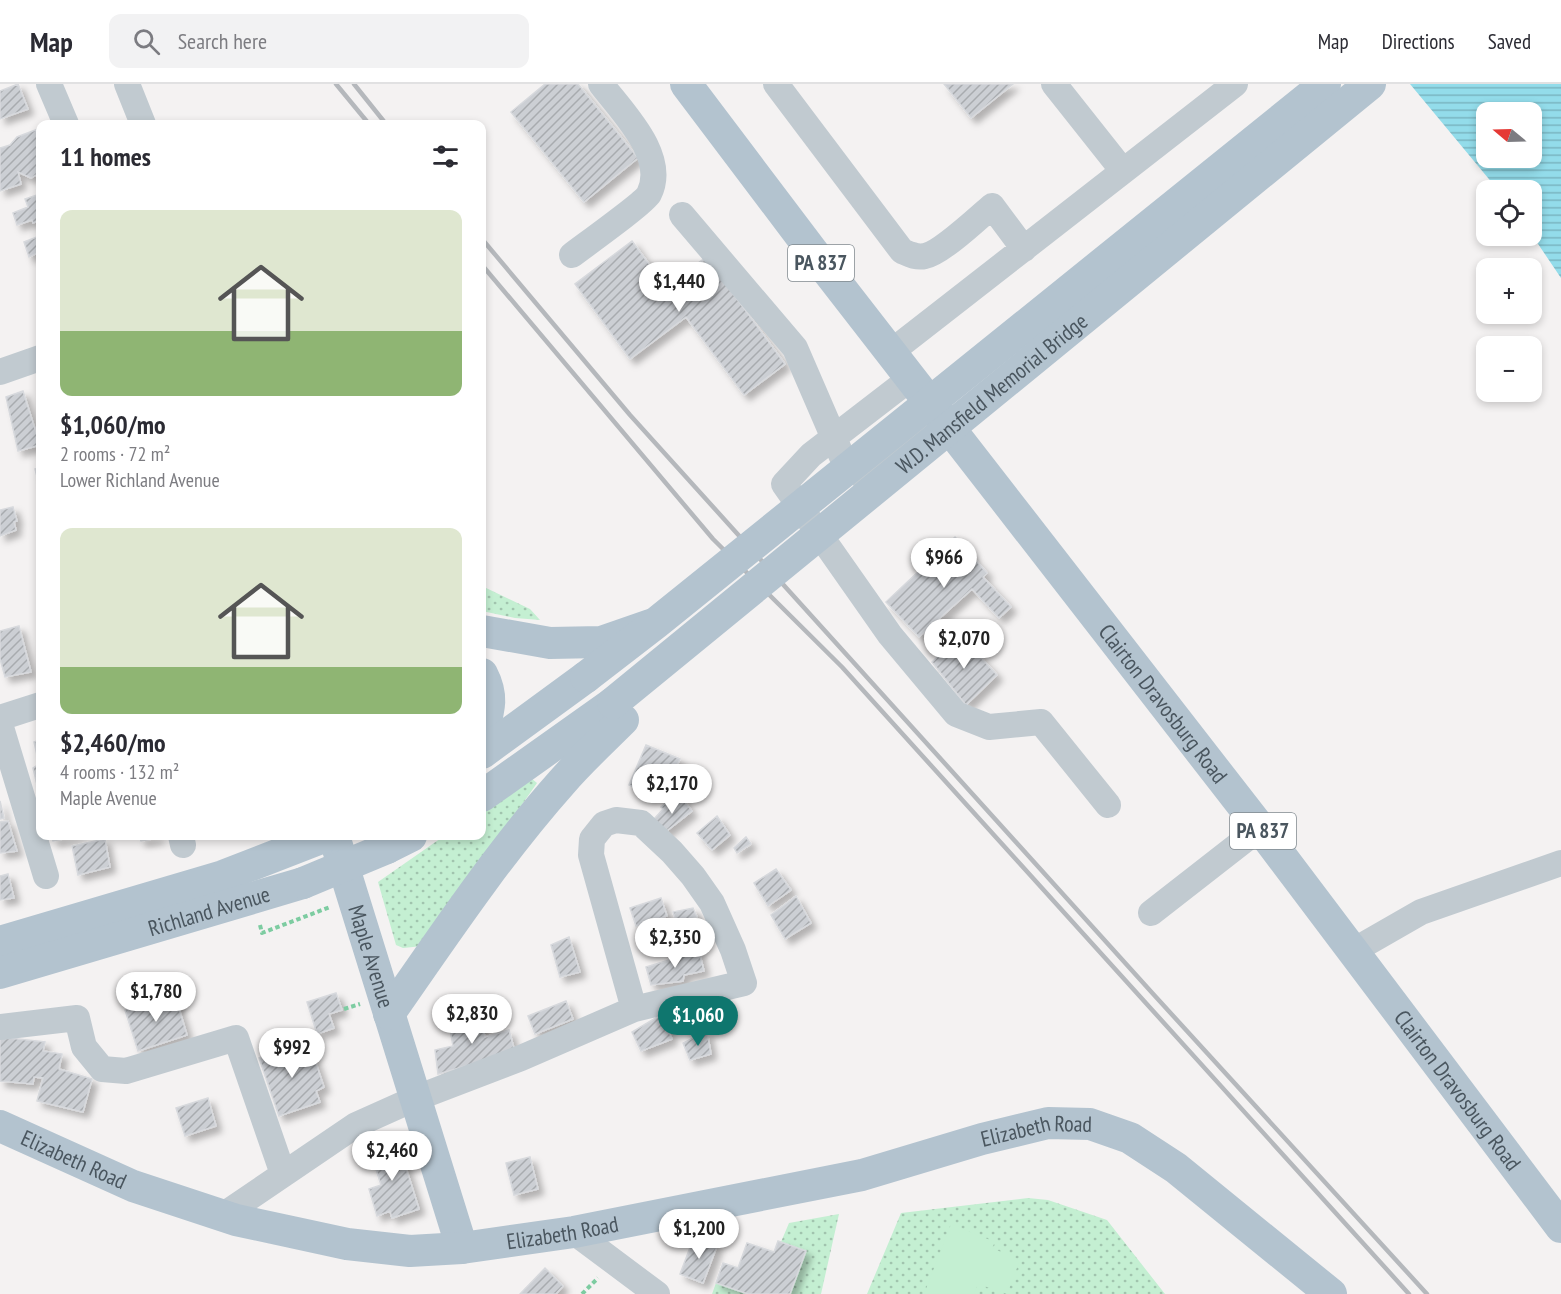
<!DOCTYPE html>
<html lang="en">
<head>
<meta charset="utf-8">
<style>
  :root { --surface:#fff; --page:#f2f2f3; --text:#2b2b33; --muted:#7c7c81; --line:#e1e1e2; --accent:#0f766e }
  body { margin:0; font-family:"PT Sans Narrow",sans-serif; background:var(--page); color:var(--text); height:100vh; display:flex; flex-direction:column; font-size:22px; white-space:nowrap }
  * { box-sizing:border-box; margin:0 }
  p { font-size:20px; color:var(--muted) }
  .icon { flex:none; width:33px; height:33px; fill:none; stroke:currentColor; stroke-width:2; stroke-linecap:round; stroke-linejoin:round }
  .map { position:relative; flex:1; overflow:hidden }
  .details { position:absolute; left:36px; top:36px; width:450px; height:720px; display:flex; flex-direction:column; background:var(--surface); border-radius:12px; box-shadow:0 3px 9px #0003 }
  .details>* { flex:none }
  .needle { width:39px; rotate:289deg }
  .controls { position:absolute; left:1476px; top:18px; display:grid; gap:12px }
  .controls a { display:grid; place-items:center; width:66px; height:66px; border-radius:12px; background:var(--surface); box-shadow:0 3px 9px #0003; font-size:30px }
  .price { position:absolute; translate:-50% -51px; padding:0 14px; border-radius:21px; background:#fff; color:#222; font-size:20px; line-height:39px; filter:drop-shadow(0 2px 3px #0008) }
  .price::after { content:''; position:absolute; left:50%; top:36px; width:18px; height:14px; margin-left:-9px; background:inherit; clip-path:polygon(0 0,100% 0,50% 100%) }
  .price.on { background:var(--accent); color:#fff }
  ul { padding:0; list-style:none }
  li { display:grid; align-content:center; gap:12px; height:318px; padding:0 24px }
  li span { display:grid; place-items:center; height:186px; border-radius:12px; color:#555 }
  li>.icon { margin-inline-start:auto }
  span .icon { width:108px; height:108px; fill:#fffc; stroke-width:1 }
  li b { font-size:26px }
  h2 { display:flex; justify-content:space-between; align-items:center; height:72px; padding:0 24px; font-size:26px }
  header { display:flex; align-items:center; gap:36px; box-sizing:border-box; height:84px; padding:0 30px; background:var(--surface); border-bottom:2px solid var(--line) }
  header strong { font-size:28px }
  nav { display:flex; gap:33px; margin-inline-start:auto; font-size:21px }
  .search { width:420px; height:54px; background:var(--page); display:flex; align-items:center; gap:15px; box-sizing:border-box; padding:0 21px; border-radius:12px; color:var(--muted); font-size:22px }
  .map>svg:first-child { display:block }
  .green { fill:url(#green-dots) }
  .pitch { fill:#c4efd2 }
  .water { fill:url(#water-rules); fill-rule:evenodd }
  .building { fill:url(#building-hatch); stroke:#d7d9dd; stroke-width:1.5; filter:url(#shadow) }
  .lines { fill:none; stroke-linecap:round; stroke-linejoin:round }
  .path { stroke:#7dcca1; stroke-width:4; stroke-dasharray:4.5 3; stroke-linecap:butt }
  .minor { stroke:#c1cad0; stroke-width:26 }
  .major { stroke:#b3c3cf; stroke-width:32 }
  .rail { stroke:#b5b8bc; stroke-width:4.5 }
  .major-bridge { stroke:#b3c3cf; stroke-width:32 }
  .labels { text-anchor:middle; stroke-width:6; stroke-linejoin:round; paint-order:stroke }
  .shield { fill:#fff; stroke:#80898f; stroke-width:1.5 }
  .shield-label { font-size:21px; font-weight:bold; fill:#4a565f }
  .street-label { font-size:22px; fill:#4a565f; stroke:#fff }
</style>
</head>
<body>
<header>
<strong>Map</strong>
<div class="search"><svg class="icon" aria-label="search" viewBox="0 0 24 24"><circle cx="10" cy="10" r="6"/><path d="M15 15l6 6"/></svg>Search here</div>
<nav><a>Map</a><a>Directions</a><a>Saved</a></nav>
</header>
<div class="map">
<svg width="1561" height="1210" viewBox="0 0 1561 1210">
  <defs>
    <pattern id="green-dots" width="8" height="8" patternUnits="userSpaceOnUse" patternTransform="scale(1.5)"><rect width="8" height="8" fill="#c4efd2"/><path d="M2 2h.1M6 6h.1" fill="none" stroke="#a1c4ae" stroke-width="1.8" stroke-linecap="round"/></pattern>
    <pattern id="water-rules" width="6" height="5" patternUnits="userSpaceOnUse" patternTransform="scale(1.5)"><rect width="6" height="5" fill="#93dcea"/><path d="M0 2.5h6" fill="none" stroke="#7ab5c1"/></pattern>
    <pattern id="building-hatch" width="6" height="6" patternUnits="userSpaceOnUse" patternTransform="scale(1.5)"><rect width="6" height="6" fill="#cccfd4"/><path d="M-1 1l2-2M0 6l6-6M5 7l2-2" fill="none" stroke="#a8abaf"/></pattern>
    <filter id="shadow"><feDropShadow dx="5.5" dy="5.5" stdDeviation="3" flood-color="#0004"/></filter>
  </defs>
  <rect width="100%" height="100%" fill="#f4f2f2"/>
  <!-- green -->
  <path class="green" d="M 482,502 L 530,525 L 540,536 L 515,534 L 482,527 Z
    M 532,695 L 537,699 L 423,862 L 403,864 L 396,861 L 378,798 L 444,752 L 482,752 L 482,725 Z
    M 1028,1114 L 1048,1116 L 1107,1136 L 1165,1210 L 867,1210 L 901,1129 Z
    M 839,1130 L 821,1210 L 790,1210 L 805,1167 L 781,1158 L 789,1139 Z
    M 716,1199 L 748,1210 L 712,1210 Z"/>
  <!-- pitch -->
  <path class="pitch" d="M 951,1140 L 995,1158 L 992,1164 L 1020,1176 L 1007,1210 L 978,1200 L 974,1210 L 924,1210 Z"/>
  <!-- water -->
  <path class="water" d="M 1410,0 L 1561,0 L 1561,194 L 1532,151 L 1532,106 L 1498,106 ZM 1486,28 L 1532,28 L 1532,74 L 1486,74 Z"/>
  <!-- building -->
  <path class="building" d="M 18,0 L 28,25 L 0,35 L 0,7 Z
    M 545,0 L 578,0 L 638,74 L 584,118 L 511,28 Z
    M 944,0 L 1013,0 L 971,34 Z
    M 38,45 L 40,51 L 40,89 L 31,94 L 18,88 L 21,100 L 0,107 L 0,64 L 10,61 L 17,53 Z
    M 40,110 L 40,136 L 33,139 L 32,136 L 17,141 L 13,129 L 28,123 L 25,115 Z
    M 40,147 L 40,168 L 29,173 L 24,158 L 37,153 L 37,148 Z
    M 632,157 L 666,203 L 706,173 L 785,280 L 744,311 L 686,233 L 630,275 L 575,200 Z
    M 23,307 L 40,361 L 18,367 L 6,313 Z
    M 40,383 L 40,401 L 39,401 L 35,385 Z
    M 13,423 L 17,437 L 14,438 L 16,446 L 0,452 L 0,426 Z
    M 955,453 L 987,489 L 983,493 L 1011,523 L 999,534 L 972,505 L 919,553 L 886,518 Z
    M 19,542 L 31,588 L 5,593 L 0,575 L 0,547 Z
    M 960,551 L 997,591 L 966,621 L 932,578 Z
    M 40,656 L 40,700 L 37,701 L 33,684 L 39,680 L 34,658 Z
    M 646,661 L 680,675 L 667,704 L 656,701 L 650,711 L 629,701 Z
    M 681,713 L 692,727 L 664,749 L 654,735 L 663,725 L 661,723 L 666,719 L 668,724 Z
    M 0,717 L 4,734 L 0,735 Z
    M 717,732 L 730,751 L 712,766 L 697,749 Z
    M 8,737 L 17,767 L 0,769 L 0,738 Z
    M 52,752 L 80,752 L 53,757 Z
    M 139,752 L 158,752 L 158,754 L 141,757 Z
    M 746,753 L 751,760 L 737,769 L 734,764 Z
    M 105,755 L 110,783 L 78,791 L 72,762 Z
    M 776,785 L 791,806 L 768,822 L 754,799 Z
    M 8,790 L 14,814 L 0,816 L 0,792 Z
    M 796,812 L 811,839 L 785,855 L 771,831 Z
    M 661,814 L 667,832 L 636,842 L 630,824 Z
    M 693,824 L 697,833 L 677,840 L 673,828 Z
    M 569,853 L 580,888 L 560,893 L 551,861 Z
    M 699,867 L 704,887 L 684,891 L 683,897 L 651,901 L 646,883 Z
    M 336,909 L 342,926 L 329,930 L 334,944 L 317,950 L 307,918 Z
    M 175,911 L 187,951 L 138,967 L 125,926 Z
    M 566,917 L 573,935 L 535,950 L 528,932 Z
    M 479,929 L 485,953 L 509,946 L 515,968 L 438,990 L 435,966 L 453,962 L 449,940 Z
    M 662,930 L 672,955 L 641,967 L 632,948 Z
    M 707,947 L 711,970 L 690,976 L 683,959 Z
    M 0,953 L 45,958 L 43,967 L 62,970 L 59,985 L 92,995 L 83,1028 L 37,1017 L 43,994 L 34,993 L 33,1000 L 0,997 Z
    M 305,958 L 311,978 L 315,976 L 324,1003 L 316,1007 L 320,1018 L 279,1032 L 259,974 Z
    M 208,1014 L 216,1042 L 185,1052 L 176,1024 Z
    M 397,1055 L 419,1125 L 392,1134 L 390,1127 L 377,1132 L 369,1105 L 381,1101 L 369,1064 Z
    M 530,1073 L 538,1105 L 514,1111 L 506,1079 Z
    M 694,1153 L 717,1162 L 703,1199 L 680,1190 Z
    M 778,1157 L 806,1167 L 790,1210 L 748,1210 L 716,1199 L 723,1179 L 738,1184 L 747,1159 L 774,1168 Z
    M 545,1184 L 563,1202 L 556,1210 L 520,1210 Z"/>
  <g class="lines">
    <!-- path -->
    <path class="path" d="M 260,841 L 262,849 L 330,823
      M 344,925 L 360,920
      M 582,1210 L 598,1194"/>
    <!-- minor -->
    <path class="minor" d="M 49,0 L 66,40
      M 127,0 L 143,40
      M 776,0 L 902,167 C 909,170 916,174 925,172 C 941,169 978,134 992,122 L 1024,165
      M 1054,0 L 1123,87
      M 682,131 L 795,264 L 843,375 L 861,391 L 875,388 L 940,331
      M 572,171 C 585,161 644,119 649,110 C 668,72 622,28 601,0
      M 891,268 L 1235,0
      M 0,288 L 40,274
      M 911,294 L 811,371 L 784,400 L 890,551 L 956,630 L 989,643 L 1041,638 L 1108,721
      M 0,634 L 40,621
      M 0,640 L 46,792
      M 181,752 L 183,761
      M 1151,829 L 1260,744
      M 1353,867 L 1421,828 L 1561,779
      M 0,943 L 77,934 L 84,963 L 102,985 L 126,987 L 236,954 L 283,1090
      M 222,1132 L 356,1041 L 414,1015 L 521,974 L 634,925 L 744,899 L 733,866 L 712,819 L 693,792 L 672,768 L 641,739 L 616,736 L 604,740 L 592,755 L 591,771 L 634,925
      M 574,1148 L 657,1210"/>
    <!-- major -->
    <g class="major">
      <path id="s1" d="M 686,0 L 812,167 L 1260,744 L 1561,1143"/>
      <path d="M 482,547 L 550,559 L 601,558 L 650,541"/>
      <path d="M 482,590 C 494,613 489,626 482,651"/>
      <path d="M 482,669 L 586,593"/>
      <path d="M 482,712 L 613,619"/>
      <path id="s2" d="M 334,752 L 462,1164"/>
      <path d="M 387,764 L 411,752"/>
      <path d="M 0,858 L 223,792 L 326,752"/>
      <path id="s3" d="M 0,889 L 303,799"/>
      <path d="M 389,930 C 444,851 498,770 562,698 C 581,676 603,656 623,636"/>
      <path id="s4" d="M 0,1042 L 133,1102 L 236,1136 L 347,1160 L 410,1167 L 462,1164 L 574,1148 L 862,1091 L 982,1055 L 1048,1039 L 1090,1040 L 1130,1054 L 1176,1084 L 1331,1210"/>
    </g>
    <!-- rail -->
    <path class="rail" d="M 336,0 L 369,40
      M 354,0 L 386,40
      M 482,155 L 630,331 L 1155,912 L 1427,1210
      M 482,181 L 713,455 L 842,583 L 1409,1210"/>
    <!-- major-bridge -->
    <g class="major-bridge">
      <path d="M 586,593 L 656,539 L 1325,0"/>
      <path id="s5" d="M 613,619 L 1370,0"/>
      <path d="M 303,799 L 387,764"/>
    </g>
  </g>
  <g class="labels">
    <!-- shield labels -->
    <g class="shield">
      <rect x="788" y="161" width="66" height="36" rx="4.5"/>
      <rect x="1230" y="729" width="66" height="36" rx="4.5"/>
    </g>
    <g class="shield-label">
      <text x="821" y="186">PA 837</text>
      <text x="1263" y="754">PA 837</text>
    </g>
    <!-- street labels -->
    <g class="street-label">
      <text dy="8" stroke="none"><textPath href="#s5" startOffset="489">W.D. Mansfield Memorial Bridge</textPath></text>
      <text dy="8" stroke="none"><textPath href="#s1" startOffset="782">Clairton Dravosburg Road</textPath></text>
      <text dy="8" stroke="none"><textPath href="#s3" startOffset="218">Richland Avenue</textPath></text>
      <text dy="8" stroke="none"><textPath href="#s2" startOffset="126">Maple Avenue</textPath></text>
      <text dy="8" stroke="none"><textPath href="#s1" startOffset="1268">Clairton Dravosburg Road</textPath></text>
      <text dy="8" stroke="none"><textPath href="#s4" startOffset="1071">Elizabeth Road</textPath></text>
      <text dy="8" stroke="none"><textPath href="#s4" startOffset="81">Elizabeth Road</textPath></text>
      <text dy="8" stroke="none"><textPath href="#s4" startOffset="585">Elizabeth Road</textPath></text>
    </g>
  </g>
</svg>
<div class="controls">
<a><svg class="needle" viewBox="-14 -14 28 28"><path d="M0-13l5 13h-10z" fill="#e53935"/><path d="M0 13l5-13h-10z" fill="#7c7c81"/></svg></a>
<a><svg class="icon" aria-label="locate" viewBox="0 0 24 24"><circle cx="12" cy="12" r="6"/><path d="M12 2v4M12 18v4M2 12h4M18 12h4"/></svg></a>
<a>+</a>
<a>−</a>
</div>
<b class="price" style="left:679px;top:229px">$1,440</b>
<b class="price" style="left:944px;top:505px">$966</b>
<b class="price" style="left:964px;top:586px">$2,070</b>
<b class="price" style="left:672px;top:731px">$2,170</b>
<b class="price" style="left:675px;top:885px">$2,350</b>
<b class="price" style="left:156px;top:939px">$1,780</b>
<b class="price" style="left:472px;top:961px">$2,830</b>
<b class="price on" style="left:698px;top:963px">$1,060</b>
<b class="price" style="left:292px;top:995px">$992</b>
<b class="price" style="left:392px;top:1098px">$2,460</b>
<b class="price" style="left:699px;top:1176px">$1,200</b>
<section class="details">
<h2>11 homes<svg class="icon" aria-label="filters" viewBox="0 0 24 24"><path d="M4 7h16M4 17h16"/><circle cx="9" cy="7" r="2"/><circle cx="15" cy="17" r="2"/></svg></h2>
<ul>
<li><span style="background:linear-gradient(#dfe7d0 65%,#8fb573 0)"><svg class="icon" aria-label="home" viewBox="0 0 24 24"><path d="M3 11l9-7 9 7M6 9v11h12V9"/></svg></span><div><b>$1,060/mo</b><p>2 rooms · 72 m²</p><p>Lower Richland Avenue</p></div></li>
<li><span style="background:linear-gradient(#dfe7d0 75%,#8fb573 0)"><svg class="icon" aria-label="home" viewBox="0 0 24 24"><path d="M3 11l9-7 9 7M6 9v11h12V9"/></svg></span><div><b>$2,460/mo</b><p>4 rooms · 132 m²</p><p>Maple Avenue</p></div></li>
</ul>
</section>
</div>
</body>
</html>
